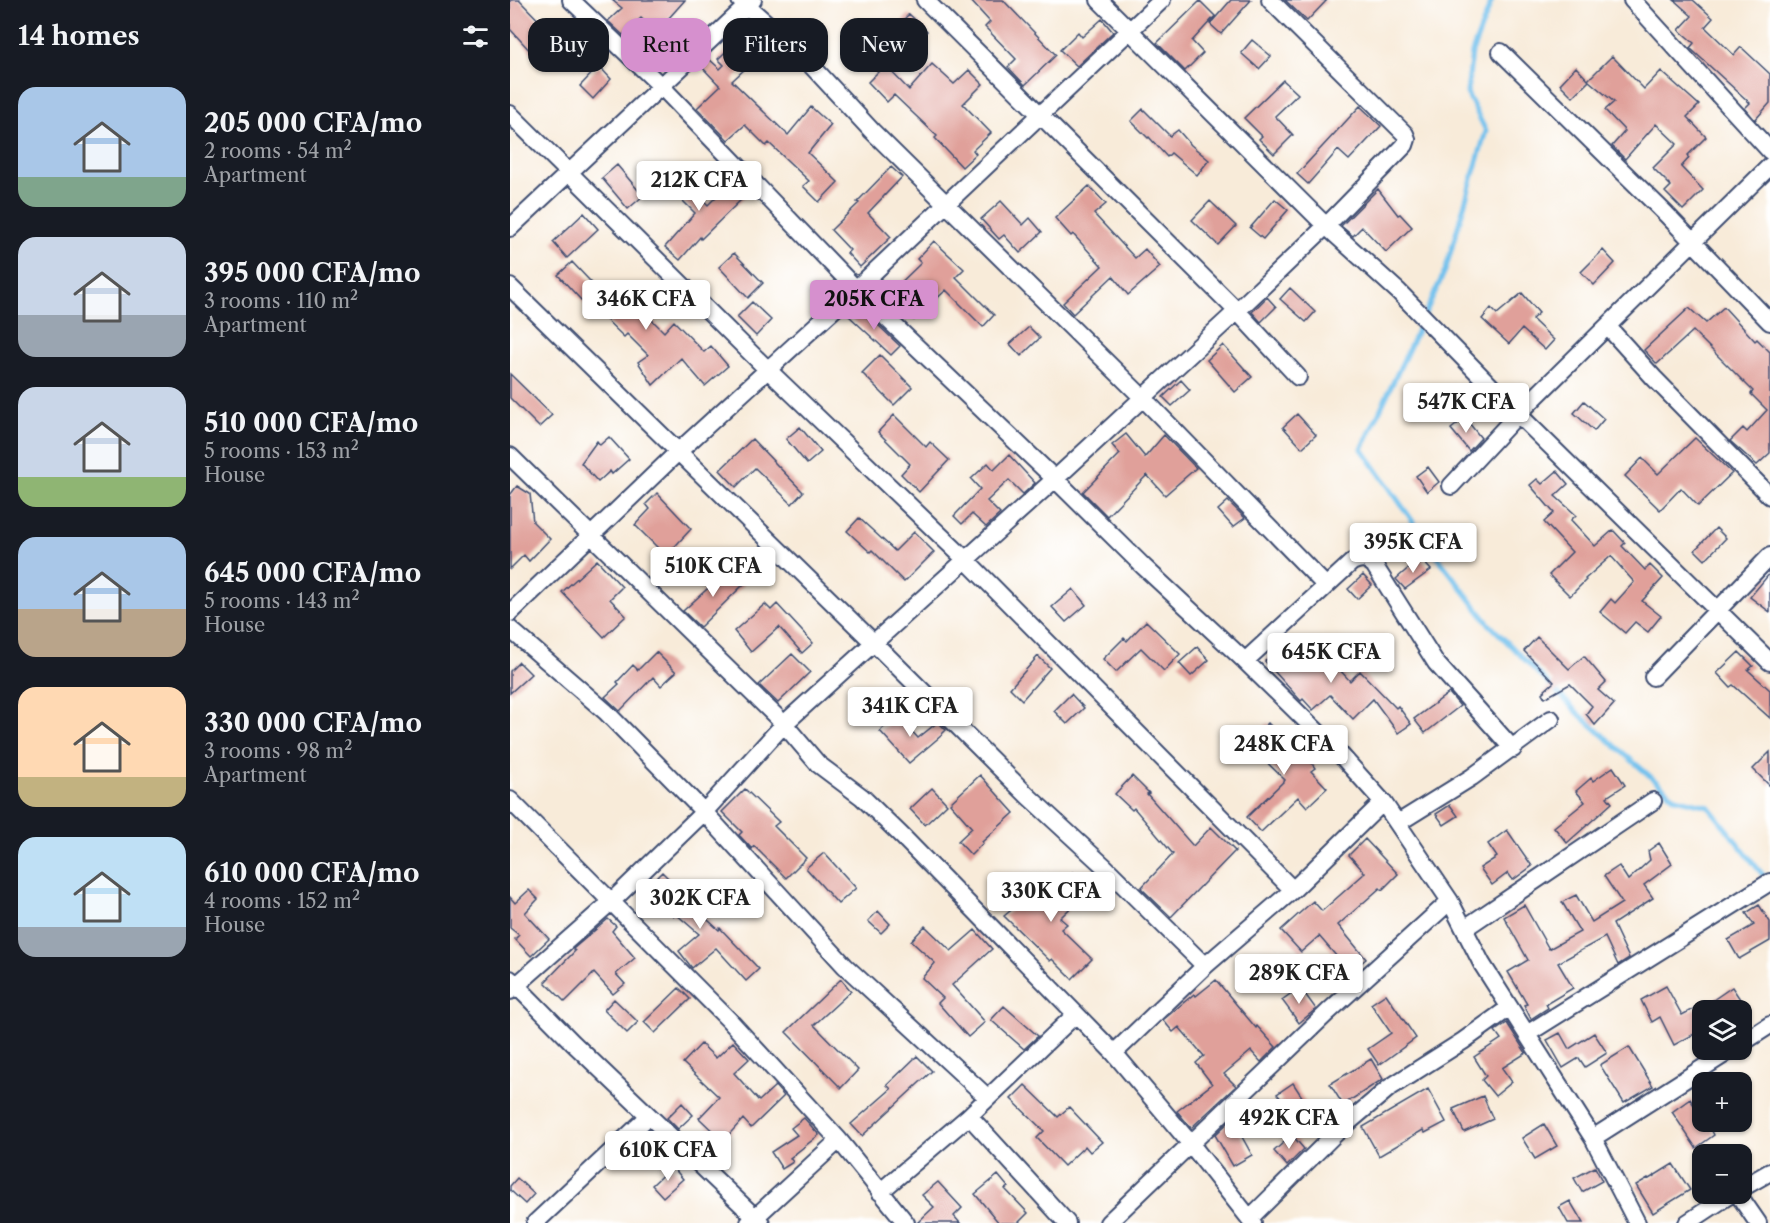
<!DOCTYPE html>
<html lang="en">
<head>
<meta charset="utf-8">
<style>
  :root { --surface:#171b24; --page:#242831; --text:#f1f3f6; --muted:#9ea1a6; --accent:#d690ce }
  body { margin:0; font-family:"Libre Caslon Text",serif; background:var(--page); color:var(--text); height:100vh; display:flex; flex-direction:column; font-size:22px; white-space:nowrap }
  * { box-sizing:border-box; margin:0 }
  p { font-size:20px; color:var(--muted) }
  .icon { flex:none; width:33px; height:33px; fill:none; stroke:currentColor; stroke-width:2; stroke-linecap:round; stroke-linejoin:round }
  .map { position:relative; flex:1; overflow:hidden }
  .sheet { display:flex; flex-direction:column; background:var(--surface); width:510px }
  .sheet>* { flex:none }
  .banner { position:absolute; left:18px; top:18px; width:570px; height:54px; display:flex; gap:12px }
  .fabs { position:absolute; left:1182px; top:1000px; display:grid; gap:12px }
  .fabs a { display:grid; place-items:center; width:60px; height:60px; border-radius:12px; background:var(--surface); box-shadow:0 2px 4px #0004; font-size:30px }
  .price { position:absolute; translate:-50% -51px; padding:0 14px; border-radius:6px; background:#fff; color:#222; font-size:20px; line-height:39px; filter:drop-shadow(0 2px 3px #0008) }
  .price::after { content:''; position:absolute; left:50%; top:36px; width:18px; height:14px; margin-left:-9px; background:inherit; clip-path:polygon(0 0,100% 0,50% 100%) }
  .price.active { background:var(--accent); color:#111 }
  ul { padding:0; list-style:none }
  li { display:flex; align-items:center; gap:18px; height:150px; padding:0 18px }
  li span { display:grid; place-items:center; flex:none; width:168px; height:120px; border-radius:18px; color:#555 }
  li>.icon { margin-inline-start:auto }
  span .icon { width:72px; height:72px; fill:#fffc; stroke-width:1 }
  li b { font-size:26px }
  h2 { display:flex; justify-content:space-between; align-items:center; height:72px; padding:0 18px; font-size:26px }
  .pill { padding:0 21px; border-radius:18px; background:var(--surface); box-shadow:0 2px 4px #0004; font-size:21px; line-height:54px }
  .pill.active { background:var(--accent); color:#111 }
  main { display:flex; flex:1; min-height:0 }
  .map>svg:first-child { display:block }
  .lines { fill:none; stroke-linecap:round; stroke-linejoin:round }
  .stream { stroke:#72c1ed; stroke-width:5 }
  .building { fill:#e0a09a }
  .street-casing { stroke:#3c4b70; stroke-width:20 }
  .street { stroke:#fff; stroke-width:16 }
</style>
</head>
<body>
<main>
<section class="sheet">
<h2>14 homes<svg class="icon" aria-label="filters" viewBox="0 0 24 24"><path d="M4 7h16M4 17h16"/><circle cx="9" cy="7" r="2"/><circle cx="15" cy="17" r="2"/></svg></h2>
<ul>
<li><span style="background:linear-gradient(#a9c7e8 75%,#7fa58c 0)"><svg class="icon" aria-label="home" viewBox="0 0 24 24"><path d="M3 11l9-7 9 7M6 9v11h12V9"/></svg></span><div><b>205 000 CFA/mo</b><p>2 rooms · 54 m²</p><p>Apartment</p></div></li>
<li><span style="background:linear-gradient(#c9d6e8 65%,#9aa5b1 0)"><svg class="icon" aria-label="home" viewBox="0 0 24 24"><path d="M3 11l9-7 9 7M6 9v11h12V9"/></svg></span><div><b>395 000 CFA/mo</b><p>3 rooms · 110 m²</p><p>Apartment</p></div></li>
<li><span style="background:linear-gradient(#c9d6e8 75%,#8fb573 0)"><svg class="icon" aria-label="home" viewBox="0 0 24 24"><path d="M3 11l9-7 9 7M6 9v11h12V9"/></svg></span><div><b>510 000 CFA/mo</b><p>5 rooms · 153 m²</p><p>House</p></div></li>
<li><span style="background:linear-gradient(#a9c7e8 60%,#b9a48a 0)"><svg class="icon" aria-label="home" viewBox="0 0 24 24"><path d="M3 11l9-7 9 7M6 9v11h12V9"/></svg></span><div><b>645 000 CFA/mo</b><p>5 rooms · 143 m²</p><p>House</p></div></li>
<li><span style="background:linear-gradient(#ffd9b3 75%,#c2b280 0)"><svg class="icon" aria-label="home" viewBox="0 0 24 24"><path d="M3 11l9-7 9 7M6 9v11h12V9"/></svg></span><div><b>330 000 CFA/mo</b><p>3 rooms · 98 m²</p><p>Apartment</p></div></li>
<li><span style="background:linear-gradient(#bfe0f5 75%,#9aa5b1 0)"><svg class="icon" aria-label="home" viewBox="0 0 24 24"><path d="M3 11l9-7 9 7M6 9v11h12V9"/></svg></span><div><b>610 000 CFA/mo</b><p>4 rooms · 152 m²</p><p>House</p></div></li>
</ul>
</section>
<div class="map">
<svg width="1260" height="1223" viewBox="0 0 1260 1223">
  <rect width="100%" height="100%" fill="#fff"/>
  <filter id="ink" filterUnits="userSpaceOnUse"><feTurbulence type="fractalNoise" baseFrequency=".0167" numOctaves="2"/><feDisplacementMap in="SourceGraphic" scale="12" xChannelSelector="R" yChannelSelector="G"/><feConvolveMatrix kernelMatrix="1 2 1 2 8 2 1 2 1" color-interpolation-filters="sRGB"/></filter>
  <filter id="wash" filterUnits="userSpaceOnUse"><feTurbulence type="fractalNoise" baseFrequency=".008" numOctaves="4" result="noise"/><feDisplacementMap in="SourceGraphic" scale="24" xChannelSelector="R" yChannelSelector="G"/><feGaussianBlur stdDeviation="1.35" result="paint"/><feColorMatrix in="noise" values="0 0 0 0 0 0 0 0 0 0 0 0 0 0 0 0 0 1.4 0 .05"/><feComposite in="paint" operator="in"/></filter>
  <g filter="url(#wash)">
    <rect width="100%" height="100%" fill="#f8ebd9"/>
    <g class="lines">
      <!-- stream -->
      <path class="stream" d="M 982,0 L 962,52 L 957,93 L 976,131 L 935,271 L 852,449 L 930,560 L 979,624 L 1071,716 L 1165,798 L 1198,806 L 1257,880"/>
    </g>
    <g id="blocks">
      <!-- building -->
      <path class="building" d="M 0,0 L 9,0 L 42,34 L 22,53 L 0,29 Z
        M 102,0 L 175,0 L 158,19 L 165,26 L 153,39 L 131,18 L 113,35 L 98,21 L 112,8 Z
        M 460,0 L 493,0 L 546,55 L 515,85 L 498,67 L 506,59 L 475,27 L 480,22 Z
        M 721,0 L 741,0 L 711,34 L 700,24 Z
        M 775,0 L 817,0 L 797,21 Z
        M 1164,0 L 1183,0 L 1203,18 L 1195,27 L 1224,55 L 1231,47 L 1260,74 L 1260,103 L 1245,120 L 1235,108 L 1240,103 L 1180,48 L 1184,43 L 1169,30 L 1182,16 Z
        M 690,1 L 705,16 L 682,41 L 693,53 L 675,71 L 647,43 Z
        M 399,14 L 417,31 L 394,55 L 376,38 Z
        M 592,19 L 603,32 L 567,66 L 550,50 L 568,32 L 572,37 Z
        M 232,36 L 250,55 L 222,81 L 278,135 L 301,107 L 321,125 L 298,153 L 328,182 L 309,202 L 293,186 L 299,181 L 259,143 L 256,146 L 235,125 L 218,140 L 187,108 L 210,86 L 191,66 L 199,59 L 210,69 L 214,65 L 208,59 Z
        M 742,40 L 761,56 L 749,69 L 731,53 Z
        M 1102,56 L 1134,89 L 1151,71 L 1189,105 L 1177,117 L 1196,137 L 1177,156 L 1179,158 L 1171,167 L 1193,190 L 1173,210 L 1155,192 L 1161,186 L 1143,168 L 1167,144 L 1146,124 L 1115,159 L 1102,146 L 1115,131 L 1095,110 L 1104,102 L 1079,81 L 1063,97 L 1050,84 L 1066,67 L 1078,80 Z
        M 422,64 L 444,84 L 459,70 L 473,84 L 453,104 L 481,133 L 463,150 L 466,154 L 452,167 L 425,138 L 427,136 L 384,95 L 377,102 L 358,82 L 375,65 L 399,90 Z
        M 89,66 L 101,79 L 83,99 L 70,86 Z
        M 773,80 L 788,94 L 765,116 L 783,135 L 764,154 L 749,139 L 752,136 L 734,118 Z
        M 850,106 L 871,126 L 839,160 L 828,150 L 798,184 L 787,174 Z
        M 633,109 L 660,136 L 668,130 L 681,145 L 699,160 L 687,175 L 661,153 L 657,157 L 639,137 L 638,138 L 621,121 Z
        M 107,165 L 133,196 L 118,209 L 92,178 Z
        M 381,167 L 392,177 L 358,213 L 381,237 L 350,267 L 337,253 L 340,250 L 321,230 L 349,203 L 347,202 Z
        M 162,168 L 198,205 L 223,180 L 237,194 L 191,239 L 190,237 L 170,260 L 155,247 L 185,213 L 151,179 Z
        M 579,186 L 596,204 L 584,214 L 625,258 L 635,249 L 650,267 L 618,295 L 603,276 L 563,314 L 553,303 L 592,266 L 563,234 L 561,236 L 545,218 Z
        M 868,189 L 888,215 L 890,214 L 902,227 L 876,252 L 852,227 L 843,236 L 831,226 Z
        M 765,199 L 778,210 L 753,239 L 740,228 Z
        M 491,201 L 513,225 L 520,218 L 532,232 L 510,253 L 494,235 L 489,239 L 471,219 Z
        M 700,201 L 726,226 L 708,245 L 682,220 Z
        M 74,213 L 88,229 L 57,258 L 43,242 Z
        M 424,241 L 454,269 L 446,277 L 484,315 L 473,327 L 436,290 L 404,320 L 379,294 L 411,263 L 407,259 Z
        M 1093,250 L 1105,263 L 1084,285 L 1071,272 Z
        M 224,253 L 253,283 L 238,298 L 209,267 Z
        M 62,262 L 96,298 L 108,286 L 154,332 L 164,321 L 194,352 L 201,346 L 218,366 L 195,386 L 171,358 L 143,385 L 128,362 L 138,355 L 117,334 L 114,337 L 86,310 L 83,313 L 48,275 Z
        M 780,288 L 805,312 L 796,322 L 770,299 Z
        M 1012,293 L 1029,313 L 1022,319 L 1044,340 L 1035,350 L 1012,329 L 999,344 L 972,319 L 981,308 L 987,314 Z
        M 757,297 L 766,307 L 751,322 L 742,312 Z
        M 242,302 L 261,320 L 246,336 L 227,317 Z
        M 348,306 L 390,346 L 381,355 L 339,316 Z
        M 1214,307 L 1245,341 L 1247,339 L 1260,352 L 1260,453 L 1247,465 L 1220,441 L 1233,428 L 1237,432 L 1257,410 L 1241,394 L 1243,391 L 1183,331 L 1147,364 L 1134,350 L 1179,308 L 1196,323 Z
        M 519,327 L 530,338 L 511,356 L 500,344 Z
        M 713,345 L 742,377 L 725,392 L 697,360 Z
        M 370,355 L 402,387 L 384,405 L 352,373 Z
        M 0,374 L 42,415 L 29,427 L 0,398 Z
        M 671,380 L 680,390 L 662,406 L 653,397 Z
        M 1074,401 L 1094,419 L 1084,431 L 1064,413 Z
        M 787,414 L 806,435 L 792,448 L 773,427 Z
        M 384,415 L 416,447 L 420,442 L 439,460 L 409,492 L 391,474 L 400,464 L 368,432 Z
        M 955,418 L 971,438 L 959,451 L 941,429 Z
        M 290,427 L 311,452 L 297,464 L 276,439 Z
        M 616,434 L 635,457 L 654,435 L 686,468 L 655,495 L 637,475 L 597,516 L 573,492 L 610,454 L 602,445 Z
        M 99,437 L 119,459 L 102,474 L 100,471 L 88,482 L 71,463 L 87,441 L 90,445 Z
        M 1185,438 L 1222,473 L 1188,506 L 1171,488 L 1150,510 L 1115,476 L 1132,458 L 1148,474 Z
        M 242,439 L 293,492 L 282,504 L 245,468 L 226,487 L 210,470 Z
        M 499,455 L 525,483 L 513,494 L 499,480 L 477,501 L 490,514 L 476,527 L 462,514 L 452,524 L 444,516 L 470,489 L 461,479 L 478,463 L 484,470 Z
        M 918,467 L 929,482 L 917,492 L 906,476 Z
        M 1047,471 L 1058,484 L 1045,496 L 1066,515 L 1061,520 L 1085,546 L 1103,530 L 1115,543 L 1112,546 L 1135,570 L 1140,565 L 1153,578 L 1132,601 L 1151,616 L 1138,632 L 1125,622 L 1115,633 L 1090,612 L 1101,599 L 1105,603 L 1124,582 L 1101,556 L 1075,579 L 1076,580 L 1060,596 L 1039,575 L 1062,552 L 1034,522 L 1044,513 L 1020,485 L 1027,479 L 1032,484 Z
        M 7,486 L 20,494 L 23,522 L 40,539 L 19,561 L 14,555 L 0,569 L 0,495 Z
        M 147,493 L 181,529 L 156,556 L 125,525 L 140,509 L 136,504 Z
        M 718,501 L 735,518 L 723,527 L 708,510 Z
        M 349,518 L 385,551 L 404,532 L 424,552 L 394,582 L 362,550 L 360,552 L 337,531 Z
        M 1206,528 L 1216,538 L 1195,560 L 1185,550 Z
        M 910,558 L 921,570 L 895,589 L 886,579 Z
        M 87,560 L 112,587 L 100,599 L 116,616 L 94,637 L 52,592 Z
        M 218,570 L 234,584 L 190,627 L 173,611 Z
        M 1260,573 L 1260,612 L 1240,597 Z
        M 853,575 L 862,585 L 847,599 L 838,589 Z
        M 563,589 L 576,605 L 556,622 L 542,607 Z
        M 255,604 L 261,610 L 267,604 L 303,643 L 292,653 L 269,627 L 241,652 L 224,631 Z
        M 636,621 L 670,654 L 654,671 L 631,648 L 606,672 L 593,659 L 614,638 L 617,641 Z
        M 1027,637 L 1059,669 L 1074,656 L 1096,682 L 1088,690 L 1104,704 L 1085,725 L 1076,714 L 1082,706 L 1060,684 L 1035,698 L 1032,693 L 1044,682 L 1014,651 Z
        M 804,642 L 840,681 L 850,671 L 886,708 L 888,706 L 901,724 L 888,733 L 863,699 L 843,719 L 820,695 L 803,710 L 793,699 L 791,701 L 755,661 L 774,646 L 786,660 Z
        M 687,647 L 699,660 L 681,676 L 669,663 Z
        M 146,652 L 166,672 L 151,686 L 143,677 L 110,711 L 95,697 L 109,684 L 107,682 L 123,665 L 128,670 Z
        M 1229,652 L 1243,666 L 1238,670 L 1260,690 L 1260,718 L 1223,685 L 1220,687 L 1207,673 Z
        M 282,654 L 300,672 L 268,703 L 249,685 Z
        M 528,656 L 540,668 L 512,700 L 500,688 Z
        M 9,662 L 21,674 L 0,693 L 0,671 Z
        M 939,693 L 950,706 L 915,733 L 904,719 Z
        M 561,694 L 574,708 L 557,724 L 544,711 Z
        M 387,715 L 408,738 L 428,722 L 436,730 L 432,734 L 432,735 L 399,763 L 370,731 Z
        M 758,723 L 782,748 L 788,744 L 805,768 L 801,771 L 817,788 L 797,807 L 788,797 L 751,832 L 737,817 L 775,780 L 737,743 Z
        M 1260,752 L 1260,786 L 1243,769 Z
        M 1103,767 L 1115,785 L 1097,797 L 1102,803 L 1057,843 L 1044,827 L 1075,802 L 1066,791 L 1081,778 L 1083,781 Z
        M 470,775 L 504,813 L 472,842 L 473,843 L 461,855 L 448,841 L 462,828 L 440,803 Z
        M 622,776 L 639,793 L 637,794 L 683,846 L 701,827 L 725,851 L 661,917 L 631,888 L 663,854 L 624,808 L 622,810 L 605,794 Z
        M 422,788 L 437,804 L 415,825 L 400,809 Z
        M 235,789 L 269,822 L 264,826 L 296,858 L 276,878 L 244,846 L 242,849 L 229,835 L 232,832 L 212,812 Z
        M 940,805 L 948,816 L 934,825 L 926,814 Z
        M 997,830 L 1022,866 L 1003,880 L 998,873 L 982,885 L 970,868 L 987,857 L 978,844 Z
        M 855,839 L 888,874 L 872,890 L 870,888 L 828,925 L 856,959 L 840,972 L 809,936 L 791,952 L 771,930 L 803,901 L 812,911 L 855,873 L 839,855 Z
        M 1149,843 L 1162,864 L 1134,885 L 1143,898 L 1103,924 L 1119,958 L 1108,965 L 1095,937 L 1048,963 L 1063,988 L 1036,1004 L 1038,1008 L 1021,1019 L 1014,1005 L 1017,1004 L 998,972 L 1018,960 L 994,917 L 1014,905 L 1039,949 L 1070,932 L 1052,902 L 1066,895 L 1082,922 L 1112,903 L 1094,876 L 1109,866 L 1118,880 L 1140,860 L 1138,851 Z
        M 314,853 L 346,888 L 328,904 L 296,868 Z
        M 152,872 L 180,900 L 178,902 L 209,930 L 210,928 L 249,969 L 236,981 L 206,948 L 182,968 L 169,951 L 189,934 L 166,914 L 164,916 L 137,887 Z
        M 563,872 L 580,889 L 550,918 L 557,924 L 551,929 L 582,959 L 562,979 L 542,959 L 540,961 L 494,916 L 511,902 L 500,891 L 510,881 L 532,902 Z
        M 19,890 L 28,899 L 15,913 L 39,939 L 21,956 L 5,939 L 9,935 L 0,928 L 0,897 L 5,903 Z
        M 1249,905 L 1260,922 L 1260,941 L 1229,959 L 1218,940 L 1244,925 L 1236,913 Z
        M 368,911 L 380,924 L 371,933 L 358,921 Z
        M 98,919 L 106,926 L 102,931 L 125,958 L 106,974 L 115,984 L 103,994 L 84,973 L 55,1002 L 35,982 L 65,951 L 63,949 Z
        M 415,926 L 441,951 L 465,930 L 482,949 L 442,985 L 475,1022 L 458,1037 L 428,1003 L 433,998 L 412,978 L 425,963 L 401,941 Z
        M 331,979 L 341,991 L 304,1025 L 348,1070 L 331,1088 L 276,1032 Z
        M 706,980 L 746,1028 L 747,1026 L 766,1047 L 751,1062 L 741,1051 L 714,1074 L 726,1086 L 681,1128 L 667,1111 L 702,1084 L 686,1063 L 694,1056 L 669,1027 L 663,1032 L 653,1020 L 684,994 L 686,996 Z
        M 1156,986 L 1172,1015 L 1185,1008 L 1187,1011 L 1222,987 L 1238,1011 L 1192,1011 L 1192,1030 L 1164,1045 L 1150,1017 L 1142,1022 L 1131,1000 Z
        M 790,987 L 806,1009 L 789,1023 L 772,1000 Z
        M 169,988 L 180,999 L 145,1033 L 134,1022 Z
        M 876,994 L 906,1038 L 869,1065 L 858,1049 L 881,1033 L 861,1004 Z
        M 104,999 L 128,1022 L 117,1033 L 94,1010 Z
        M 494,1006 L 528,1036 L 514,1049 L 481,1020 Z
        M 997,1023 L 1016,1053 L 992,1068 L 1002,1082 L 985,1096 L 972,1080 L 976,1076 L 964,1057 L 991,1039 L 985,1031 Z
        M 1050,1033 L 1059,1049 L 1084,1033 L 1097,1053 L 1075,1067 L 1069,1058 L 1053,1068 L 1037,1040 Z
        M 223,1042 L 239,1059 L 224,1073 L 249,1101 L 265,1086 L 274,1096 L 241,1128 L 233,1119 L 213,1141 L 189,1118 L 209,1097 L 173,1063 L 191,1044 L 206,1058 Z
        M 1119,1047 L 1143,1086 L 1114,1103 L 1090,1065 Z
        M 407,1056 L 422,1071 L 352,1136 L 341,1124 L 381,1089 L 377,1085 Z
        M 861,1059 L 873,1079 L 833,1105 L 820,1084 Z
        M 783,1083 L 796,1103 L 778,1115 L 781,1118 L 767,1130 L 754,1116 L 772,1100 L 767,1094 Z
        M 515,1085 L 548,1117 L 559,1107 L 592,1142 L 580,1152 L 575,1146 L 554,1166 L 527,1138 L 534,1131 L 501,1099 Z
        M 918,1089 L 936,1122 L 915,1133 L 913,1130 L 869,1156 L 853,1127 Z
        M 973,1096 L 983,1119 L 954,1132 L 943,1109 Z
        M 1180,1099 L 1192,1117 L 1192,1122 L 1218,1122 L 1202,1131 L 1204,1135 L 1186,1148 L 1162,1112 Z
        M 172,1103 L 183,1115 L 168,1129 L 157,1118 Z
        M 294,1118 L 309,1135 L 280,1158 L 283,1162 L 272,1169 L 261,1152 L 287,1135 L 281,1128 Z
        M 722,1119 L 742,1155 L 723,1166 L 705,1135 Z
        M 1034,1124 L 1047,1146 L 1025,1159 L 1012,1138 Z
        M 782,1135 L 794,1149 L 777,1166 L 764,1151 Z
        M 1163,1164 L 1180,1190 L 1143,1213 L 1126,1185 L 1138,1178 L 1139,1179 Z
        M 162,1166 L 173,1179 L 153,1197 L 142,1185 Z
        M 1085,1167 L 1092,1181 L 1072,1192 L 1064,1178 Z
        M 488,1175 L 498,1187 L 495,1189 L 518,1213 L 508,1223 L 489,1223 L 465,1194 Z
        M 7,1178 L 24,1194 L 15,1204 L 0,1190 L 0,1186 Z
        M 428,1182 L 452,1208 L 444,1216 L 450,1223 L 407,1223 L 424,1207 L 412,1195 Z
        M 1060,1201 L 1073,1223 L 1058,1223 L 1049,1207 Z"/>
    </g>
  </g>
  <g filter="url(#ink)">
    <use href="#blocks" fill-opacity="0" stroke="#3c4b70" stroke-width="1.5"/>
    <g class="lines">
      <defs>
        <path id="street" d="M 61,0 L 151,86 L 346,289 L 545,479 L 634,567 L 735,661 L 829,753 L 873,802 L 940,901 L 972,964 L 1083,1138 L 1127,1223
          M 230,0 L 287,50 L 362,131 L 632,397 L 815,585
          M 415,0 L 727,311 L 788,377
          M 589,0 L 816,226 L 889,292 L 1008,414 L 1260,662
          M 1122,0 L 1260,151
          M 991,52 L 1156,214 L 1260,322
          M 0,114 L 257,369 L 456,560 L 783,890
          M 0,228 L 243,0
          M 0,287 L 364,643 L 518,796 L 595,867 L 695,966
          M 1098,327 L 1144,378 L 1260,496
          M 0,456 L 274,724 L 308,764 L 352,797 L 393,837 L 604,1053 L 680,1143 L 743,1223
          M 941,486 L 1008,414 L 1260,166
          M 0,613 L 169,451 L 346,289 L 652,0
          M 0,629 L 96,712 L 194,812 L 335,966 L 477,1097
          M 735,661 L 842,562 C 851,558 856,558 864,565 L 926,663 L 1003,749
          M 1143,677 L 1260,556
          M 0,800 L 219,1020 L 329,1140 L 396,1223
          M 888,823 L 962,777 L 1041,719
          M 955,928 L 1143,801
          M 0,979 L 63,1043 L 251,1223
          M 0,991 L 102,901 L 194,812 L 274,724 L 545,479 L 727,311 L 816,226 L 895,145 L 897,139 L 895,134 L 760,0
          M 1017,1034 L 1260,882
          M 1232,1043 L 1260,1025
          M 604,1053 L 695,966 L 783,890 L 873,802
          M 459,1116 L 557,1223
          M 1083,1138 L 1221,1050
          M 1232,1188 L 1260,1172
          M 370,1192 L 459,1116 L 566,1014
          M 1228,1194 L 1248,1223
          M 740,1218 L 827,1132 L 879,1088 L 953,1041 L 999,1008
          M 25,1223 L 139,1116
          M 239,1223 L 329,1140
          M 598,1223 L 818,1012 L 940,901
          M 1177,1223 L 1221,1194"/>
      </defs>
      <!-- street casing -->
      <use href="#street" class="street-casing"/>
      <!-- street -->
      <use href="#street" class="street"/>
    </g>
  </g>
</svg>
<div class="fabs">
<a><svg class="icon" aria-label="layers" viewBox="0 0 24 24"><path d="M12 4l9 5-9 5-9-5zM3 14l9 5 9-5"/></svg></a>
<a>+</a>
<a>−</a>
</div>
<b class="price" style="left:189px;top:212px">212K CFA</b>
<b class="price" style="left:136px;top:331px">346K CFA</b>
<b class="price active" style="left:364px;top:331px">205K CFA</b>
<b class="price" style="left:956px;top:434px">547K CFA</b>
<b class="price" style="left:903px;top:574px">395K CFA</b>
<b class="price" style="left:203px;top:598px">510K CFA</b>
<b class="price" style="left:821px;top:684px">645K CFA</b>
<b class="price" style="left:400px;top:738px">341K CFA</b>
<b class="price" style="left:774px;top:776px">248K CFA</b>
<b class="price" style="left:541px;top:923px">330K CFA</b>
<b class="price" style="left:190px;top:930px">302K CFA</b>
<b class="price" style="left:789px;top:1005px">289K CFA</b>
<b class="price" style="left:779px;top:1150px">492K CFA</b>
<b class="price" style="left:158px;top:1182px">610K CFA</b>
<div class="banner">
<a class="pill">Buy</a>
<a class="pill active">Rent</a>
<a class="pill">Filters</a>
<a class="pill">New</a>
</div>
</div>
</main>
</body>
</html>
